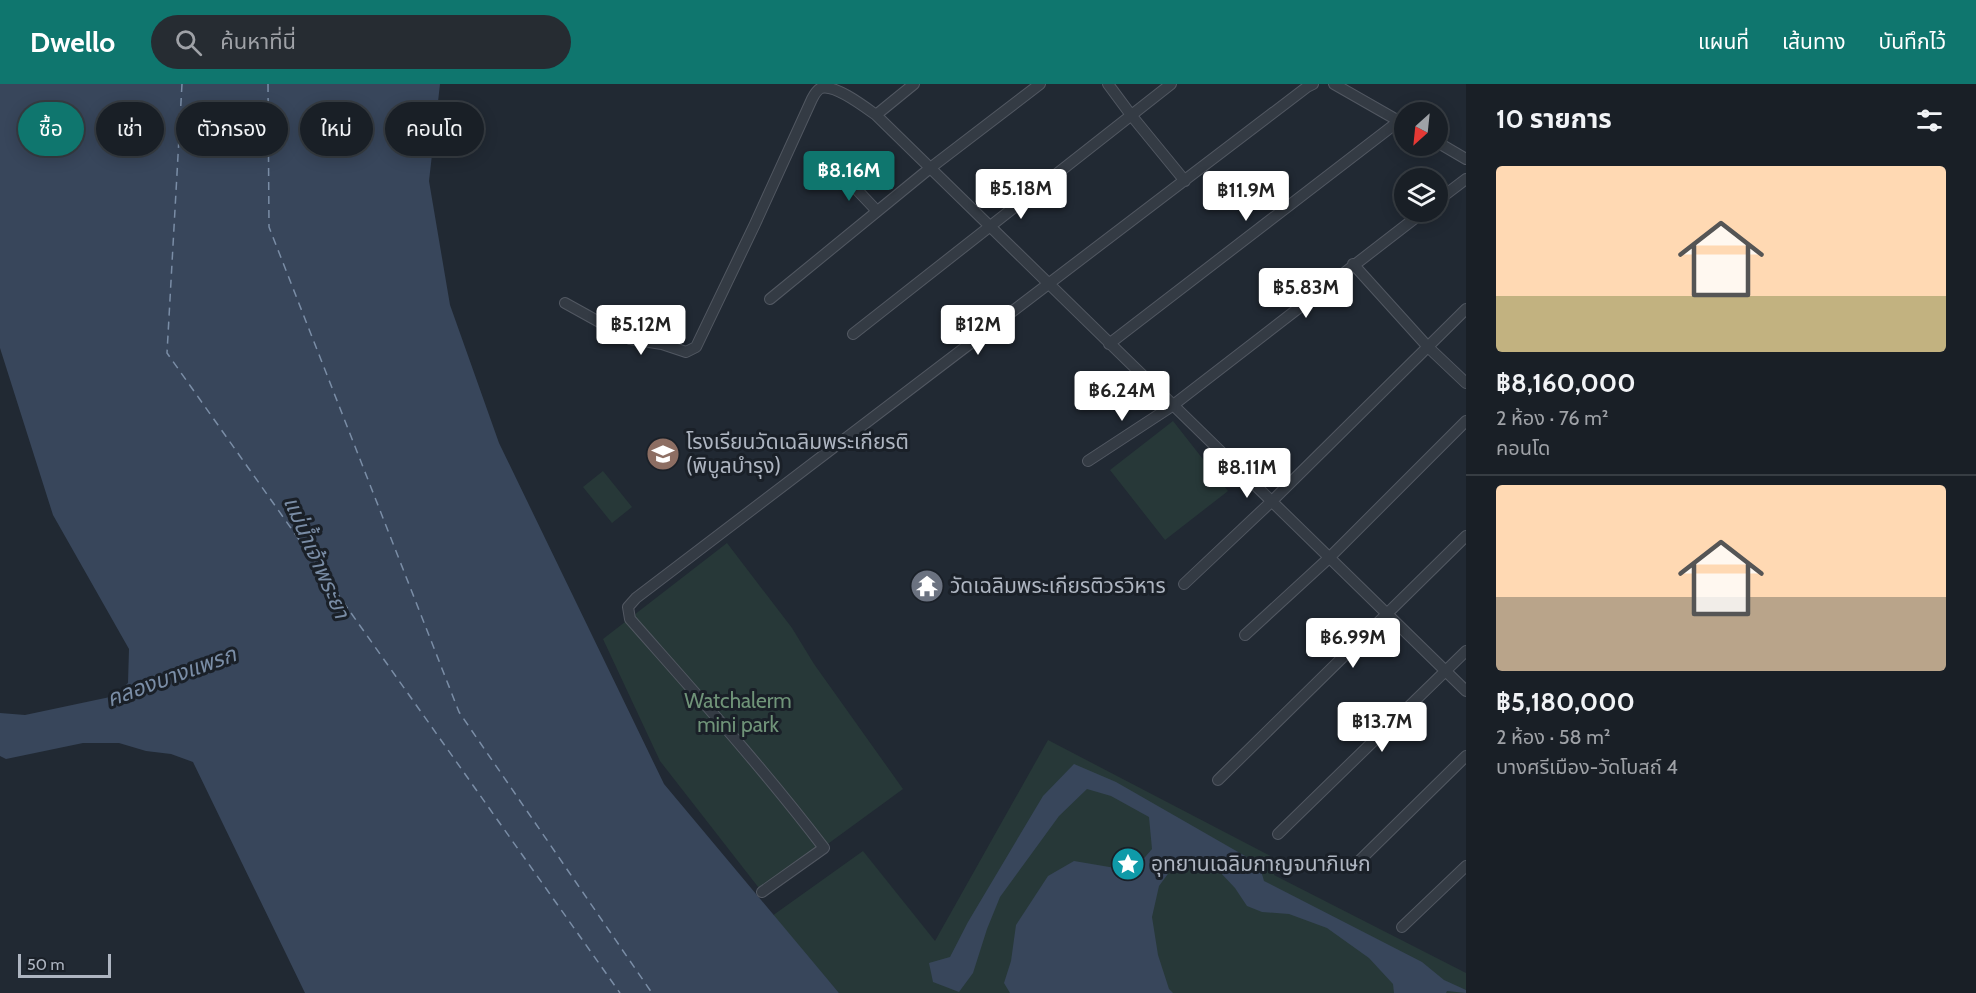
<!DOCTYPE html>
<html lang="th">
<head>
<meta charset="utf-8">
<style>
  :root { --surface:#191f26; --page:#262c32; --text:#f1f3f6; --muted:#9fa2a7; --line:#373d43; --accent:#0f766e }
  body { margin:0; font-family:Cabin,"Noto Sans Thai",sans-serif; background:var(--page); color:var(--text); height:100vh; display:flex; flex-direction:column; font-size:22px; white-space:nowrap }
  * { box-sizing:border-box; margin:0 }
  p { font-size:20px; color:var(--muted) }
  .icon { flex:none; width:33px; height:33px; fill:none; stroke:currentColor; stroke-width:2; stroke-linecap:round; stroke-linejoin:round }
  .map { position:relative; flex:1; overflow:hidden }
  .drawer { display:flex; flex-direction:column; background:var(--surface); width:510px }
  .drawer>* { flex:none }
  .banner { position:absolute; left:18px; top:18px; width:570px; height:54px; display:flex; gap:12px }
  .needle { width:39px; rotate:207deg }
  .tools { position:absolute; left:1394px; top:18px; display:grid; gap:12px }
  .tools a { display:grid; place-items:center; width:54px; height:54px; border-radius:50%; background:var(--surface); box-shadow:0 3px 15px #0003,0 0 0 2px var(--line); font-size:30px }
  .scale { position:absolute; left:18px; bottom:15px; width:93px; box-sizing:border-box; padding-left:6px; border:3px solid #aeb5c1; border-top:0; font-size:16px; line-height:21px; white-space:nowrap; color:#aeb5c1; -webkit-text-stroke:4px #1a2028; paint-order:stroke }
  .price { position:absolute; translate:-50% -51px; padding:0 14px; border-radius:6px; background:#fff; color:#222; font-size:20px; line-height:39px; filter:drop-shadow(0 2px 3px #0008) }
  .price::after { content:''; position:absolute; left:50%; top:36px; width:18px; height:14px; margin-left:-9px; background:inherit; clip-path:polygon(0 0,100% 0,50% 100%) }
  .price.selected { background:var(--accent); color:#fff }
  ul { padding:0; list-style:none }
  li { display:grid; align-content:center; gap:12px; height:318px; padding:0 30px }
  li+li { border-top:2px solid var(--line) }
  li span { display:grid; place-items:center; height:186px; border-radius:6px; color:#555 }
  li>.icon { margin-inline-start:auto }
  span .icon { width:108px; height:108px; fill:#fffc; stroke-width:1 }
  li b { font-size:26px }
  h2 { display:flex; justify-content:space-between; align-items:center; height:72px; padding:0 30px; font-size:26px }
  .chip { padding:0 21px; border-radius:27px; background:var(--surface); box-shadow:0 3px 15px #0003,0 0 0 2px var(--line); font-size:21px; line-height:54px }
  .chip.selected { background:var(--accent); color:#fff }
  header { display:flex; align-items:center; gap:36px; box-sizing:border-box; height:84px; padding:0 30px; background:var(--accent); color:#fff }
  header strong { font-size:28px }
  nav { display:flex; gap:33px; margin-inline-start:auto; font-size:21px }
  .search { width:420px; height:54px; background:var(--page); display:flex; align-items:center; gap:15px; box-sizing:border-box; padding:0 21px; border-radius:33px; color:var(--muted); font-size:22px }
  main { display:flex; flex:1; min-height:0 }
  .map>svg:first-child { display:block }
  .green { fill:#273838 }
  .water { fill:#38465b }
  .lines { fill:none; stroke-linecap:round; stroke-linejoin:round }
  .ferry { stroke:#7a8da6; stroke-width:1.5; stroke-dasharray:8 6; stroke-linecap:butt }
  .street-casing { stroke:#525862; stroke-width:12 }
  .street { stroke:#343b44; stroke-width:10 }
  .labels { text-anchor:middle; stroke-width:6; stroke-linejoin:round; paint-order:stroke }
  .poi-label { font-size:21px; fill:#aeb5c1; stroke:#1a2028; text-anchor:start }
  .park-label { font-size:21px; fill:#709479; stroke:#1a2028 }
  .water-label { font-size:22px; font-style:italic; fill:#7a8da6; stroke:#1a2028 }
</style>
</head>
<body>
<header>
<strong>Dwello</strong>
<div class="search"><svg class="icon" aria-label="search" viewBox="0 0 24 24"><circle cx="10" cy="10" r="6"/><path d="M15 15l6 6"/></svg>ค้นหาที่นี่</div>
<nav><a>แผนที่</a><a>เส้นทาง</a><a>บันทึกไว้</a></nav>
</header>
<main>
<div class="map">
<svg width="1466" height="909" viewBox="0 0 1466 909">
  <rect width="100%" height="100%" fill="#212933"/>
  <!-- green -->
  <path class="green" d="M 1173,337 L 1228,407 L 1165,456 L 1110,386 Z
    M 603,387 L 632,423 L 612,439 L 583,403 Z
    M 727,459 L 792,544 L 814,580 L 903,705 L 762,808 L 660,677 L 603,555 Z
    M 1048,656 L 1278,776 L 1274,791 L 1466,889 L 1466,909 L 839,909 L 772,832 L 863,767 L 935,857 Z"/>
  <!-- water -->
  <path class="water" d="M 0,0 L 440,0 L 429,97 L 450,221 L 499,359 L 664,700 L 839,909 L 305,909 L 193,678 L 171,670 L 146,667 L 119,659 L 83,659 L 6,675 L 0,672 L 0,629 L 25,631 L 110,613 L 128,599 L 129,565 L 53,431 L 0,264 Z
    M 1074,680 L 1116,698 L 1259,780 L 1264,797 L 1422,878 L 1444,896 L 1466,906 L 1466,909 L 1447,907 L 1446,909 L 1394,909 L 1393,900 L 1369,874 L 1327,844 L 1289,830 L 1262,828 L 1247,822 L 1235,804 L 1219,787 L 1190,776 L 1173,783 L 1159,802 L 1152,833 L 1158,871 L 1169,905 L 1173,909 L 1010,909 L 1004,899 L 1011,877 L 1016,841 L 1048,792 L 1074,777 L 1133,787 L 1152,765 L 1149,733 L 1111,712 L 1087,705 L 1059,732 L 1000,813 L 987,845 L 973,889 L 959,908 L 933,898 L 929,879 L 950,873 L 968,838 L 1043,712 Z"/>
  <g class="lines">
    <!-- ferry -->
    <path class="ferry" d="M 182,0 L 167,269 L 620,909
      M 268,0 L 269,143 L 459,628 L 652,909"/>
    <defs>
      <path id="street" d="M 1108,0 L 1131,31 L 1185,97
        M 1334,0 L 1404,40
        M 876,31 L 914,0
        M 1437,58 L 1466,75
        M 842,90 L 877,127
        M 1437,117 L 1466,95
        M 1353,180 L 1428,263 L 1466,299
        M 770,215 L 929,85 L 1040,0
        M 565,219 L 630,255 L 662,260 L 686,268 L 696,263 L 755,140 L 812,15 C 814,11 817,6 821,4 C 835,0 865,23 876,31 L 1466,607
        M 853,250 L 1171,0
        M 1109,260 L 1399,37
        M 1088,377 L 1172,322 L 1423,128
        M 1184,500 L 1271,418 L 1466,225
        M 1245,551 L 1329,474 L 1466,337
        M 1218,696 L 1466,452
        M 1278,750 L 1466,567
        M 1352,784 L 1466,672
        M 762,808 L 824,764 C 763,684 696,610 630,535 L 628,523 L 636,514 L 1307,3 L 1313,0
        M 1402,843 L 1466,782"/>
    </defs>
    <!-- street casing -->
    <use href="#street" class="street-casing"/>
    <!-- street -->
    <use href="#street" class="street"/>
  </g>
  <!-- icons -->
  <defs>
    <symbol id="school-disc" viewBox="-11 -11 22 22"><circle r="9.5" fill="#8d6e63" stroke="#1a2028"/><path d="M0-5L7-2L0 1L-7-2ZM-4 1L0 2.5L4 1V4Q0 6-4 4Z" fill="#fff"/></symbol>
    <symbol id="temple-disc" viewBox="-11 -11 22 22"><circle r="9.5" fill="#6b7280" stroke="#1a2028"/><path d="M0-6L5-2H3V0L6.5 2.5H4V6H1.5V3h-3V6H-4V2.5H-6.5L-3 0V-2H-5Z" fill="#fff"/></symbol>
    <symbol id="sight-disc" viewBox="-11 -11 22 22"><circle r="9.5" fill="#0f9aa8" stroke="#1a2028"/><path d="M0-6L1.8-2.2L6-1.7L2.9 1.2L3.7 5.4L0 3.3L-3.7 5.4L-2.9 1.2L-6-1.7L-1.8-2.2Z" fill="#fff"/></symbol>
  </defs>
  <g fill-rule="evenodd">
    <use href="#school-disc" x="644" y="351" width="38" height="38"/>
    <use href="#temple-disc" x="908" y="483" width="38" height="38"/>
    <use href="#sight-disc" x="1109" y="761" width="38" height="38"/>
  </g>
  <g class="labels">
    <!-- poi labels -->
    <g class="poi-label">
      <text x="686" y="365">โรงเรียนวัดเฉลิมพระเกียรติ<tspan x="686" dy="24">(พิบูลบำรุง)</tspan></text>
      <text x="950" y="509">วัดเฉลิมพระเกียรติวรวิหาร</text>
      <text x="1151" y="787">อุทยานเฉลิมกาญจนาภิเษก</text>
    </g>
    <!-- park labels -->
    <g class="park-label">
      <text x="738" y="624">Watchalerm<tspan x="738" dy="24">mini park</tspan></text>
    </g>
    <!-- water labels -->
    <g class="water-label">
      <text transform="translate(317 473) rotate(66)" y="8">แม่น้ำเจ้าพระยา</text>
      <text transform="translate(171 592) rotate(-20)" y="8">คลองบางแพรก</text>
    </g>
  </g>
</svg>
<div class="tools">
<a><svg class="needle" viewBox="-14 -14 28 28"><path d="M0-13l5 13h-10z" fill="#e53935"/><path d="M0 13l5-13h-10z" fill="#9fa2a7"/></svg></a>
<a><svg class="icon" aria-label="layers" viewBox="0 0 24 24"><path d="M12 4l9 5-9 5-9-5zM3 14l9 5 9-5"/></svg></a>
</div>
<div class="scale">50 m</div>
<b class="price selected" style="left:849px;top:118px">฿8.16M</b>
<b class="price" style="left:1021px;top:136px">฿5.18M</b>
<b class="price" style="left:1246px;top:138px">฿11.9M</b>
<b class="price" style="left:1306px;top:235px">฿5.83M</b>
<b class="price" style="left:641px;top:272px">฿5.12M</b>
<b class="price" style="left:978px;top:272px">฿12M</b>
<b class="price" style="left:1122px;top:338px">฿6.24M</b>
<b class="price" style="left:1247px;top:415px">฿8.11M</b>
<b class="price" style="left:1353px;top:585px">฿6.99M</b>
<b class="price" style="left:1382px;top:669px">฿13.7M</b>
<div class="banner">
<a class="chip selected">ซื้อ</a>
<a class="chip">เช่า</a>
<a class="chip">ตัวกรอง</a>
<a class="chip">ใหม่</a>
<a class="chip">คอนโด</a>
</div>
</div>
<section class="drawer">
<h2>10 รายการ<svg class="icon" aria-label="filters" viewBox="0 0 24 24"><path d="M4 7h16M4 17h16"/><circle cx="9" cy="7" r="2"/><circle cx="15" cy="17" r="2"/></svg></h2>
<ul>
<li><span style="background:linear-gradient(#ffd9b3 70%,#c2b280 0)"><svg class="icon" aria-label="home" viewBox="0 0 24 24"><path d="M3 11l9-7 9 7M6 9v11h12V9"/></svg></span><div><b>฿8,160,000</b><p>2 ห้อง · 76 m²</p><p>คอนโด</p></div></li>
<li><span style="background:linear-gradient(#ffd9b3 60%,#b9a48a 0)"><svg class="icon" aria-label="home" viewBox="0 0 24 24"><path d="M3 11l9-7 9 7M6 9v11h12V9"/></svg></span><div><b>฿5,180,000</b><p>2 ห้อง · 58 m²</p><p>บางศรีเมือง-วัดโบสถ์ 4</p></div></li>
</ul>
</section>
</main>
</body>
</html>
